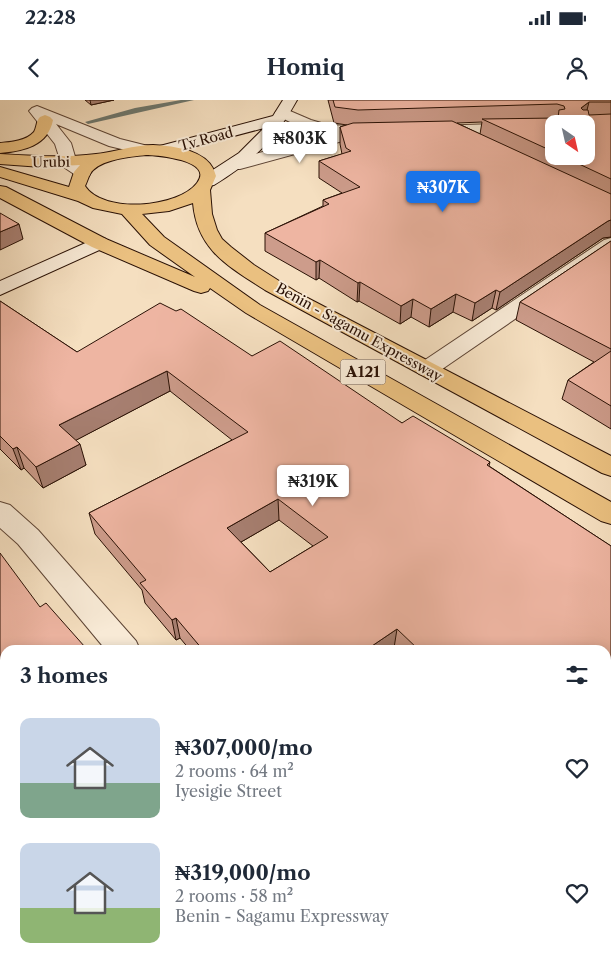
<!DOCTYPE html>
<html lang="en">
<head>
<meta charset="utf-8">
<style>
  :root { --surface:#fff; --page:#f6f6f7; --text:#1f2937; --muted:#747a83; --accent:#1a73e8 }
  body { margin:0; font-family:"Libre Caslon Text",serif; background:var(--page); color:var(--text); height:100vh; display:flex; flex-direction:column; font-size:19px; white-space:nowrap }
  * { box-sizing:border-box; margin:0 }
  p { font-size:16px; color:var(--muted) }
  .icon { flex:none; width:28px; height:28px; fill:none; stroke:currentColor; stroke-width:2; stroke-linecap:round; stroke-linejoin:round }
  .map { position:relative; flex:1; overflow:hidden }
  .side { position:absolute; left:0px; top:545px; width:611px; height:321px; display:flex; flex-direction:column; background:var(--surface); border-radius:15px 15px 0 0; box-shadow:0 2px 12px #0003 }
  .side>* { flex:none }
  .needle { width:32px; rotate:146deg }
  .buttons { position:absolute; left:545px; top:15px; display:grid; gap:10px }
  .buttons a { display:grid; place-items:center; width:50px; height:50px; border-radius:10px; background:var(--surface); box-shadow:0 2px 12px #0003; font-size:25px }
  .price { position:absolute; translate:-50% -42px; padding:0 11px; border-radius:5px; background:#fff; color:#222; font-size:16px; line-height:32px; filter:drop-shadow(0 1px 2px #0008) }
  .price::after { content:''; position:absolute; left:50%; top:30px; width:15px; height:11px; margin-left:-8px; background:inherit; clip-path:polygon(0 0,100% 0,50% 100%) }
  .price.active { background:var(--accent); color:#fff }
  ul { padding:0; list-style:none }
  li { display:flex; align-items:center; gap:15px; height:125px; padding:0 20px }
  li span { display:grid; place-items:center; flex:none; width:140px; height:100px; border-radius:10px; color:#555 }
  li>.icon { margin-inline-start:auto }
  span .icon { width:60px; height:60px; fill:#fffc; stroke-width:1 }
  li b { font-size:21px }
  h2 { display:flex; justify-content:space-between; align-items:center; height:60px; padding:0 20px; font-size:21px }
  .status { display:flex; justify-content:space-between; align-items:center; height:35px; padding:0 25px; background:var(--surface); direction:ltr }
  .status svg { height:14px; fill:currentColor }
  header { display:flex; justify-content:space-between; align-items:center; height:65px; padding:0 20px; background:var(--surface); font-size:22px; font-weight:700 }
  .map>svg:first-child { display:block }
  .lines { fill:none; stroke-linecap:round; stroke-linejoin:round }
  .stream { fill:#6e786f; fill-rule:evenodd }
  .street-casing { stroke:#5d4434; stroke-width:2 }
  .secondary-casing { stroke:#2a1105; stroke-width:2 }
  .highway-casing { stroke:#2a1105; stroke-width:2 }
  .street { fill:#f8ead6; fill-rule:evenodd }
  .secondary { fill:#f8ead6; fill-rule:evenodd }
  .highway { fill:#eac080; fill-rule:evenodd }
  .wall { fill:#cd9c8b; stroke:#2a1105; fill-rule:evenodd }
  .shaded-wall { fill:#a77f71; stroke:#2a1105 }
  .building { fill:#eeb5a2; stroke:#2a1105; fill-rule:evenodd }
  .labels { text-anchor:middle; stroke-width:4; stroke-linejoin:round; paint-order:stroke }
  .far-street-label { font-size:14px; fill:#2a1105; stroke:#f8ead6 }
  .shield { fill:#f8ead6; stroke:#685244; stroke-width:1 }
  .shield-label { font-size:15px; font-weight:bold; fill:#2a1105 }
</style>
</head>
<body>
<div class="status"><b>22:28</b><svg viewBox="0 0 49 12"><path d="M0 12V9h3v3zM5 12V6h3v6zM10 12V3h3v9zM15 12V0h3v12zM26 1h20v11H26zM47 4h2v5h-2z"/></svg></div>
<header><svg class="icon" aria-label="back" viewBox="0 0 24 24"><path d="M15 5l-7 7 7 7"/></svg>Homiq<svg class="icon" aria-label="person" viewBox="0 0 24 24"><circle cx="12" cy="8" r="4"/><path d="M4 21q1-7 8-7t8 7"/></svg></header>
<div class="map">
<svg width="611" height="866" viewBox="0 0 611 866">
  <rect width="100%" height="100%" fill="#f5dfc0"/>
  <filter id="stains"><feTurbulence type="fractalNoise" baseFrequency=".004" numOctaves="4"/><feColorMatrix values="0 0 0 0 .2 0 0 0 0 .09 0 0 0 0 .02 0 0 0 .5 -.17"/></filter>
  <radialGradient id="worn" r=".72"><stop offset=".6" stop-color="#630" stop-opacity="0"/><stop offset="1" stop-color="#630" stop-opacity=".3"/></radialGradient>
  <g class="lines">
    <!-- stream -->
    <path class="stream" d="M 181,0 L 194,0 L 88,24 L 85,22 L 135,8 Z"/>
    <defs>
      <path id="street" d="M 37,6 L 120,39 L 152,47 L 154,50 L 152,53 L 146,55 L 109,46 L 56,24 L 71,43 L 76,60 L 91,72 L 89,76 L 77,76 L 62,66 L 55,44 L 29,11 L 32,8 Z
        M 283,8 L 311,20 L 328,25 L 377,27 L 383,29 L 385,32 L 383,35 L 352,37 L 350,39 L 240,69 L 228,69 L 226,65 L 228,61 L 332,34 L 300,27 L 278,16 L 275,13 L 278,10 Z
        M 554,22 L 560,24 L 554,24 L 554,32 L 435,36 L 429,34 L 427,31 L 429,28 L 435,26 Z
        M 611,138 L 611,153 L 435,274 L 427,276 L 419,274 L 416,269 L 419,264 L 604,140 Z
        M 0,402 L 10,405 L 38,430 L 136,541 L 140,550 L 106,550 L 18,444 L 0,428 Z
        M 236,861 L 276,861 L 277,866 L 237,866 Z"/>
      <path id="secondary" d="M 283,0 L 297,0 C 275,40 254,60 214,85 L 208,86 L 202,85 L 199,81 L 202,77 L 239,53 L 264,28 L 162,55 L 156,53 L 154,50 L 156,47 L 273,16 Z
        M 99,137 L 106,139 L 109,143 L 106,147 L 0,195 L 0,181 Z"/>
      <path id="highway" d="M 45,15 L 50,17 L 53,20 C 48,46 23,51 0,53 L 0,43 C 11,42 26,41 34,32 C 37,27 36,21 40,17 Z
        M 153,45 C 175,46 210,50 216,76 L 210,90 L 212,114 L 217,130 L 222,139 L 231,147 L 254,165 L 298,193 L 611,356 L 611,376 L 602,373 L 265,190 C 228,166 197,150 193,103 L 169,111 L 142,114 L 164,137 L 260,205 L 611,402 L 611,424 L 601,421 L 246,213 L 210,188 L 208,191 L 201,193 L 194,191 L 92,147 L 0,98 L 0,86 L 6,87 L 106,139 L 195,177 L 150,145 L 122,114 L 93,108 L 78,101 L 0,77 L 0,67 L 69,87 L 74,72 L 80,65 L 42,67 L 0,64 L 0,54 C 32,56 64,58 96,54 C 116,52 133,45 153,45 ZM 146,55 C 156,55 215,60 197,83 C 178,108 103,114 85,86 C 87,82 88,78 90,74 C 99,59 130,57 146,55 Z"/>
    </defs>
    <!-- street casing -->
    <use href="#street" class="street-casing"/>
    <!-- secondary casing -->
    <use href="#secondary" class="secondary-casing"/>
    <!-- highway casing -->
    <use href="#highway" class="highway-casing"/>
    <!-- street -->
    <use href="#street" class="street"/>
    <!-- secondary -->
    <use href="#secondary" class="secondary"/>
    <!-- highway -->
    <use href="#highway" class="highway"/>
  </g>
  <!-- wall -->
  <path class="wall" d="M 85,0 L 114,0 L 91,5 Z
    M 328,0 L 611,0 L 611,137 L 603,138 L 496,210 L 492,208 L 472,221 L 453,212 L 429,227 L 411,217 L 400,224 L 359,201 L 357,202 L 319,178 L 316,180 L 265,151 L 265,133 L 323,106 L 323,100 L 342,93 L 319,78 L 319,61 L 342,54 L 340,44 L 340,27 L 347,25 L 334,23 ZM 482,22 L 480,34 L 457,23 ZM 554,24 L 586,56 L 554,56 Z
    M 611,141 L 611,329 L 562,299 L 568,280 L 594,262 L 516,220 L 520,202 Z
    M 0,201 L 77,252 L 252,256 L 490,362 L 489,366 L 611,446 L 611,678 L 606,673 L 606,550 L 396,550 L 394,548 L 392,550 L 190,550 L 180,538 L 176,540 L 145,503 L 142,490 L 95,434 L 89,413 L 232,340 L 170,291 L 76,340 L 86,365 L 43,388 L 24,368 L 21,370 L 0,349 ZM 279,420 L 313,446 L 270,472 L 241,442 Z
    M 611,747 L 611,859 L 606,853 L 606,750 Z
    M 335,861 L 555,861 L 559,866 L 338,866 Z"/>
  <!-- shaded-wall -->
  <path class="shaded-wall" d="M 90,0 L 114,0 L 91,5 Z
    M 589,2 L 585,18 L 581,8 Z
    M 611,120 L 611,137 L 603,138 L 496,210 L 500,192 L 608,121 Z
    M 19,124 L 23,139 L 0,150 L 0,132 Z
    M 320,160 L 319,178 L 316,180 L 316,162 Z
    M 360,182 L 359,201 L 357,202 L 358,183 Z
    M 496,190 L 492,208 L 472,221 L 475,203 Z
    M 456,194 L 453,212 L 429,227 L 431,209 Z
    M 413,199 L 411,217 L 400,224 L 401,206 Z
    M 167,271 L 170,291 L 65,346 L 59,325 Z
    M 80,344 L 86,365 L 43,388 L 36,367 Z
    M 17,347 L 24,368 L 21,370 L 13,349 Z
    M 278,399 L 279,420 L 229,449 L 227,428 Z
    M 176,518 L 180,538 L 176,540 L 172,520 Z
    M 397,529 L 394,548 L 392,550 L 366,550 Z
    M 85,547 L 86,550 L 80,550 Z
    M 5,598 L 5,624 L 0,627 L 0,602 Z
    M 95,861 L 122,861 L 115,866 L 89,866 Z"/>
  <!-- building -->
  <path class="building" d="M 333,0 L 611,0 L 611,2 L 589,2 L 581,8 L 583,10 L 588,10 L 589,15 L 611,14 L 611,79 L 562,56 L 586,56 L 586,24 L 554,24 L 554,52 L 482,19 L 558,18 L 559,10 L 565,9 L 564,6 L 557,4 L 358,10 L 335,7 Z
    M 452,21 L 611,94 L 611,120 L 608,121 L 500,192 L 496,190 L 475,203 L 456,194 L 431,209 L 413,199 L 401,206 L 360,182 L 358,183 L 320,160 L 316,162 L 265,133 L 329,104 L 323,100 L 360,87 L 319,61 L 351,51 L 346,48 L 340,27 L 353,23 Z
    M 0,113 L 19,124 L 0,132 Z
    M 611,141 L 611,249 L 520,202 Z
    M 0,201 L 77,252 L 160,203 L 176,211 L 181,209 L 252,256 L 280,241 L 402,323 L 413,316 L 490,362 L 487,365 L 611,446 L 611,649 L 606,644 L 606,550 L 419,550 L 397,529 L 366,550 L 203,550 L 176,518 L 172,520 L 140,483 L 146,480 L 89,413 L 248,332 L 167,271 L 59,325 L 80,344 L 36,367 L 17,347 L 13,349 L 0,336 ZM 278,399 L 328,437 L 270,472 L 227,428 Z
    M 611,251 L 611,306 L 568,280 Z
    M 0,453 L 40,507 L 46,503 L 85,547 L 80,550 L 5,550 L 5,598 L 0,602 Z
    M 5,678 L 5,861 L 95,861 L 89,866 L 0,866 L 0,681 Z
    M 611,747 L 611,830 L 606,824 L 606,750 Z
    M 344,861 L 555,861 L 559,866 L 347,866 Z"/>
  <g class="labels">
    <!-- far-street labels -->
    <g class="far-street-label">
      <text transform="translate(206 39) rotate(-15)" y="5">Tv Road</text>
      <text transform="translate(51 62) rotate(-1)" y="5">Urubi</text>
      <text transform="translate(359 232) rotate(29)" y="5">Benin - Sagamu Expressway</text>
    </g>
    <!-- shield labels -->
    <rect class="shield" x="340.5" y="259.5" width="45" height="25" rx="4"/>
    <g class="shield-label">
      <text x="363" y="277">A121</text>
    </g>
  </g>
  <rect width="100%" height="100%" filter="url(#stains)"/>
  <rect width="100%" height="100%" fill="url(#worn)"/>
</svg>
<div class="buttons">
<a><svg class="needle" viewBox="-14 -14 28 28"><path d="M0-13l5 13h-10z" fill="#e53935"/><path d="M0 13l5-13h-10z" fill="#747a83"/></svg></a>
</div>
<b class="price" style="left:300px;top:64px">₦803K</b>
<b class="price active" style="left:443px;top:113px">₦307K</b>
<b class="price" style="left:313px;top:407px">₦319K</b>
<section class="side">
<h2>3 homes<svg class="icon" aria-label="filters" viewBox="0 0 24 24"><path d="M4 7h16M4 17h16"/><circle cx="9" cy="7" r="2"/><circle cx="15" cy="17" r="2"/></svg></h2>
<ul>
<li><span style="background:linear-gradient(#c9d6e8 65%,#7fa58c 0)"><svg class="icon" aria-label="home" viewBox="0 0 24 24"><path d="M3 11l9-7 9 7M6 9v11h12V9"/></svg></span><div><b>₦307,000/mo</b><p>2 rooms · 64 m²</p><p>Iyesigie Street</p></div><svg class="icon" aria-label="heart" viewBox="0 0 24 24"><path d="M12 20l-8-8c-3-5 5-10 8-4 3-6 11-1 8 4z"/></svg></li>
<li><span style="background:linear-gradient(#c9d6e8 65%,#8fb573 0)"><svg class="icon" aria-label="home" viewBox="0 0 24 24"><path d="M3 11l9-7 9 7M6 9v11h12V9"/></svg></span><div><b>₦319,000/mo</b><p>2 rooms · 58 m²</p><p>Benin - Sagamu Expressway</p></div><svg class="icon" aria-label="heart" viewBox="0 0 24 24"><path d="M12 20l-8-8c-3-5 5-10 8-4 3-6 11-1 8 4z"/></svg></li>
</ul>
</section>
</div>
</body>
</html>
